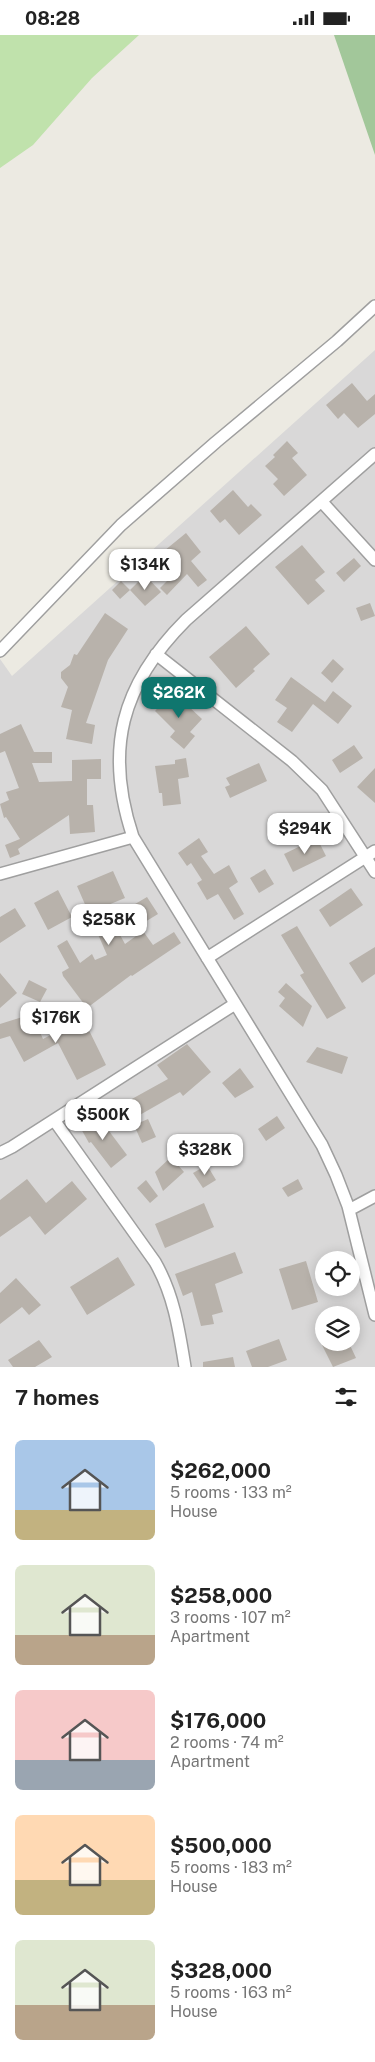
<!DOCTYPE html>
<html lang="en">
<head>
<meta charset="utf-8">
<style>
  :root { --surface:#fff; --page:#f2f2f2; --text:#222; --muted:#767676; --accent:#0f766e }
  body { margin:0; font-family:"Public Sans",sans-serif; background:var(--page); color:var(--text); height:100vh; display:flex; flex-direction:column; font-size:19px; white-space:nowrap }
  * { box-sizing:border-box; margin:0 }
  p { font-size:16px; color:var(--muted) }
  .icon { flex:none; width:28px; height:28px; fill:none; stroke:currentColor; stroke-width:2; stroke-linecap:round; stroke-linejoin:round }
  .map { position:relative; height:1332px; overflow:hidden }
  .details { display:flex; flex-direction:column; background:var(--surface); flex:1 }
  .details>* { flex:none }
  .controls { position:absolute; left:315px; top:1216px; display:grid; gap:10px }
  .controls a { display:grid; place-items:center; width:45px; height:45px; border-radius:50%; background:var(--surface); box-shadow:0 2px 12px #0003; font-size:25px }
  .price { position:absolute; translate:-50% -42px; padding:0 11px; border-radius:10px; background:#fff; color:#222; font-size:16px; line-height:32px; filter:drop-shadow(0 1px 2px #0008) }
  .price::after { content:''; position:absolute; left:50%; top:30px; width:15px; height:11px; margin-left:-8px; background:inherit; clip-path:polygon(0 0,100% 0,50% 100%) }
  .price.current { background:var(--accent); color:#fff }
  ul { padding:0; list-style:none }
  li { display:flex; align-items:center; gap:15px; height:125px; padding:0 15px }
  li span { display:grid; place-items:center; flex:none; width:140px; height:100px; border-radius:8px; color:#555 }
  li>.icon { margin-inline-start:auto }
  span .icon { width:60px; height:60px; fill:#fffc; stroke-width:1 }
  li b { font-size:21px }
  h2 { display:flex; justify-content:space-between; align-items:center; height:60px; padding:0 15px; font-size:21px }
  .status { display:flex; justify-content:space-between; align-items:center; height:35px; padding:0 25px; background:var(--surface); direction:ltr }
  .status svg { height:14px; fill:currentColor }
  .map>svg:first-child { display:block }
  .residential { fill:#d9d8d8; fill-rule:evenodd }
  .grass { fill:#c0e2ac }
  .forest { fill:#a2c79a }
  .building { fill:#b8b2ab }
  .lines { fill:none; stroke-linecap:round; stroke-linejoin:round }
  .minor-casing { stroke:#9f9f9f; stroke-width:14 }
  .minor { stroke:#fff; stroke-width:11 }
</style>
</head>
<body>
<div class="status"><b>08:28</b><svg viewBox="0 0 49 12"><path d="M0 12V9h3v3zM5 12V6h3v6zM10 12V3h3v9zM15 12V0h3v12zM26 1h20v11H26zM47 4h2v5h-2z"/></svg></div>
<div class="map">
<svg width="375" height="1332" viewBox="0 0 375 1332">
  <rect width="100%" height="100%" fill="#eceae2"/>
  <!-- residential -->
  <path class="residential" d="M 375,315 L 375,1332 L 0,1332 L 0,624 L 12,641 ZM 324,1225 L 351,1225 L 351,1252 L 324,1252 ZM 324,1280 L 351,1280 L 351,1308 L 324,1308 Z"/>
  <!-- grass -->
  <path class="grass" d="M 0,0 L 139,0 L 92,43 L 33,110 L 0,133 Z"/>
  <!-- forest -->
  <path class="forest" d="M 334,0 L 375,0 L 375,120 Z"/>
  <!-- building -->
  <path class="building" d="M 352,348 L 367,366 L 375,359 L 375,379 L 358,393 L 344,378 L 338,384 L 326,370 Z
    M 287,406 L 298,418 L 292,423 L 307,440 L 284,461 L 273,449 L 278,444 L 265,431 L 275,422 L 273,420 Z
    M 233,455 L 248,472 L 251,469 L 262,480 L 239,500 L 225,484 L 220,488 L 210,476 Z
    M 186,498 L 201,517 L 191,526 L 207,545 L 198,552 L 187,539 L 167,560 L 160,553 L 179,534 L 164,516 Z
    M 302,510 L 325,537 L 315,545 L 325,556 L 308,570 L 275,532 Z
    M 354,523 L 361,531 L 344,547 L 336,538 Z
    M 145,540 L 161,557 L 145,571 L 130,555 Z
    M 121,546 L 130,555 L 120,564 L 112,555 Z
    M 370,568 L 375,581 L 361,586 L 356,573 Z
    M 105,578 L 128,594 L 108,625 L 86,688 L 95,690 L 92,709 L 66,704 L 72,675 L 61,672 L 68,652 L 61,643 L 61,637 L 70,630 L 74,619 L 77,620 Z
    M 246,591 L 270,619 L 253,634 L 255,636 L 236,653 L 209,622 Z
    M 333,624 L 344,634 L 332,648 L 321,638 Z
    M 291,642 L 325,667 L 333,656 L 352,671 L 338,689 L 313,669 L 292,697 L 277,687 L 287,673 L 275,665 Z
    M 173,657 L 202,684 L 190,697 L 195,701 L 184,714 L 170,702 L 175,696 L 155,676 Z
    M 21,689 L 34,717 L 52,717 L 52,728 L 32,728 L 39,747 L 72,746 L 72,725 L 101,724 L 101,744 L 87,744 L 87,770 L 93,770 L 95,797 L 70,799 L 69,780 L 18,814 L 20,819 L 10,823 L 5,810 L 20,804 L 6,782 L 4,783 L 0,769 L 9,765 L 6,757 L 19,753 L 5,716 L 0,718 L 0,699 Z
    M 354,710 L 363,723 L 340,738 L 332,725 Z
    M 186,723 L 189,742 L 178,744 L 181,769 L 163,771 L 162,758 L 159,758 L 155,731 L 175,729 L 175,725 Z
    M 259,728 L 267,746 L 230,763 L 225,752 L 230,750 L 226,743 Z
    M 375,733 L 375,768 L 357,752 Z
    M 199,803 L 208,817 L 201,821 L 214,839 L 229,830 L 238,847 L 229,853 L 244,879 L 234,885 L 218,859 L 207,865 L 197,848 L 202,845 L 191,828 L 187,831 L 178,818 Z
    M 317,803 L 326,821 L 293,837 L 284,819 Z
    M 265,834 L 274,849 L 259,858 L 250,843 Z
    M 113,836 L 125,863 L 108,870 L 112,885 L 125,909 L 143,896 L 153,910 L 174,897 L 181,908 L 132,941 L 131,940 L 87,973 L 63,941 L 62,937 L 69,933 L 57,911 L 67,905 L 80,928 L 92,919 L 95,925 L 107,920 L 77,851 Z
    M 351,853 L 363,870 L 330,892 L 319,875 Z
    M 58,855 L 72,882 L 48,895 L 34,868 Z
    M 147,862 L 158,879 L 140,890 L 130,872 Z
    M 15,873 L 26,891 L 0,908 L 0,882 Z
    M 297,891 L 346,973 L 327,984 L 300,940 L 304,938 L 281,900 Z
    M 375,912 L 375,939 L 362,948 L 349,928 Z
    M 0,938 L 17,958 L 0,973 Z
    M 29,945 L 47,954 L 40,967 L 22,959 Z
    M 286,948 L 312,971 L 303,992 L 279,971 L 285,963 L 278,957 Z
    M 32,979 L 43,1004 L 83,983 L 106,1030 L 77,1045 L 58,1008 L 24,1027 L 10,1001 L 0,1004 L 0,989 Z
    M 187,1009 L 211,1037 L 183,1061 L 180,1057 L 138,1081 L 130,1065 L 168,1044 L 157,1030 Z
    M 317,1012 L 348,1022 L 342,1039 L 306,1027 Z
    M 240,1033 L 254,1052 L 235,1063 L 222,1048 Z
    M 101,1079 L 109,1096 L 127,1120 L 111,1133 L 91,1107 L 89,1108 L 80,1092 Z
    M 277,1081 L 285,1093 L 266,1106 L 258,1094 Z
    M 148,1084 L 156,1102 L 142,1108 L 134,1090 Z
    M 171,1122 L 184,1137 L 163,1156 L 155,1137 Z
    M 207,1130 L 216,1145 L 203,1153 L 193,1138 Z
    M 27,1144 L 46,1168 L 72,1146 L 87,1164 L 45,1200 L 30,1181 L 0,1202 L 0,1165 Z
    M 298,1144 L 303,1154 L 288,1162 L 282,1153 Z
    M 146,1145 L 158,1161 L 150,1168 L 137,1153 Z
    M 204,1168 L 214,1192 L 165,1213 L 155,1189 Z
    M 235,1217 L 243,1238 L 215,1249 L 223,1277 L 212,1280 L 214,1289 L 201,1291 L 192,1257 L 183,1261 L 175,1239 Z
    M 118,1222 L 135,1250 L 87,1280 L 70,1252 Z
    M 306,1226 L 318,1267 L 292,1275 L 279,1234 Z
    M 16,1243 L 41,1270 L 29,1280 L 22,1272 L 0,1289 L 0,1258 Z
    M 279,1304 L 287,1325 L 268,1332 L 252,1332 L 246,1316 Z
    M 39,1305 L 52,1322 L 35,1332 L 13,1332 L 8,1325 Z
    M 321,1308 L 349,1308 L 356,1323 L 333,1332 Z
    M 233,1322 L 235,1332 L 203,1332 L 203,1327 Z"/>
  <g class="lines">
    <defs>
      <path id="minor" d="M 375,419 L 186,585 C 121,650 104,715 133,802 L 322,1110 L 336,1140 L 348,1171 L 375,1280
        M 322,467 L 375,525
        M 0,616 L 121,490 L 216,407 L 337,306 L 375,271
        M 156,619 L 292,726 L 322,755 L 375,837
        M 0,839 L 133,802
        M 207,923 L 375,816
        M 54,1085 L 155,1227 C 174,1260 179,1295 185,1332
        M 0,1118 L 12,1112 L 235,969
        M 349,1175 L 375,1161"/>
    </defs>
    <!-- minor casing -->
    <use href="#minor" class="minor-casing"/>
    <!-- minor -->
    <use href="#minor" class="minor"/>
  </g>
</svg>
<div class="controls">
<a><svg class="icon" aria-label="locate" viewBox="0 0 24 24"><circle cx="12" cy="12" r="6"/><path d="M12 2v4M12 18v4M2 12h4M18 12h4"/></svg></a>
<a><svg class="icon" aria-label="layers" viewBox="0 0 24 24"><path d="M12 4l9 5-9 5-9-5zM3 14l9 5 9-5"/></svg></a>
</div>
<b class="price" style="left:145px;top:556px">$134K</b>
<b class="price current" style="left:179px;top:684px">$262K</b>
<b class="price" style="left:305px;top:820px">$294K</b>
<b class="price" style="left:109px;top:911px">$258K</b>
<b class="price" style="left:56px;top:1009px">$176K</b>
<b class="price" style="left:103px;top:1106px">$500K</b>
<b class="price" style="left:205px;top:1141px">$328K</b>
</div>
<section class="details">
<h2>7 homes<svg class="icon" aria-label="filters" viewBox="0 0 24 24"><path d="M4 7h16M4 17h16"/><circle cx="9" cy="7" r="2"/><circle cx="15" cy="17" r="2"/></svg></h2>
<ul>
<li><span style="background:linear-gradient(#a9c7e8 70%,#c2b280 0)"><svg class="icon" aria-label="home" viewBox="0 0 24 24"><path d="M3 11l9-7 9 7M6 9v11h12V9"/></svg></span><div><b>$262,000</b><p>5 rooms · 133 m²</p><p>House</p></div></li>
<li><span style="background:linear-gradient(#dfe7d0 70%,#b9a48a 0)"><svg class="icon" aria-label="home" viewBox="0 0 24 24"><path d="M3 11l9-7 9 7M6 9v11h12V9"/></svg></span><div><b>$258,000</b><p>3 rooms · 107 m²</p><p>Apartment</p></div></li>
<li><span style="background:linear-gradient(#f6c9c9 70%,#9aa5b1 0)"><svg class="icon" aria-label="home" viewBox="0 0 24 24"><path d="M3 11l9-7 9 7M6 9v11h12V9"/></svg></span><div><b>$176,000</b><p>2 rooms · 74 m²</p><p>Apartment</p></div></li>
<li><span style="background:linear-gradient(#ffd9b3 65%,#c2b280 0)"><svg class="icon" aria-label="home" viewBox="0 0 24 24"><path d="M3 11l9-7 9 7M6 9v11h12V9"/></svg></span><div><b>$500,000</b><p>5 rooms · 183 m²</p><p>House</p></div></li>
<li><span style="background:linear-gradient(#dfe7d0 65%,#b9a48a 0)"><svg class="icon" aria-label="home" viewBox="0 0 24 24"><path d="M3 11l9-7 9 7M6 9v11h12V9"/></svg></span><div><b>$328,000</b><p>5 rooms · 163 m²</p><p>House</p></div></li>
</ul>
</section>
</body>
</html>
